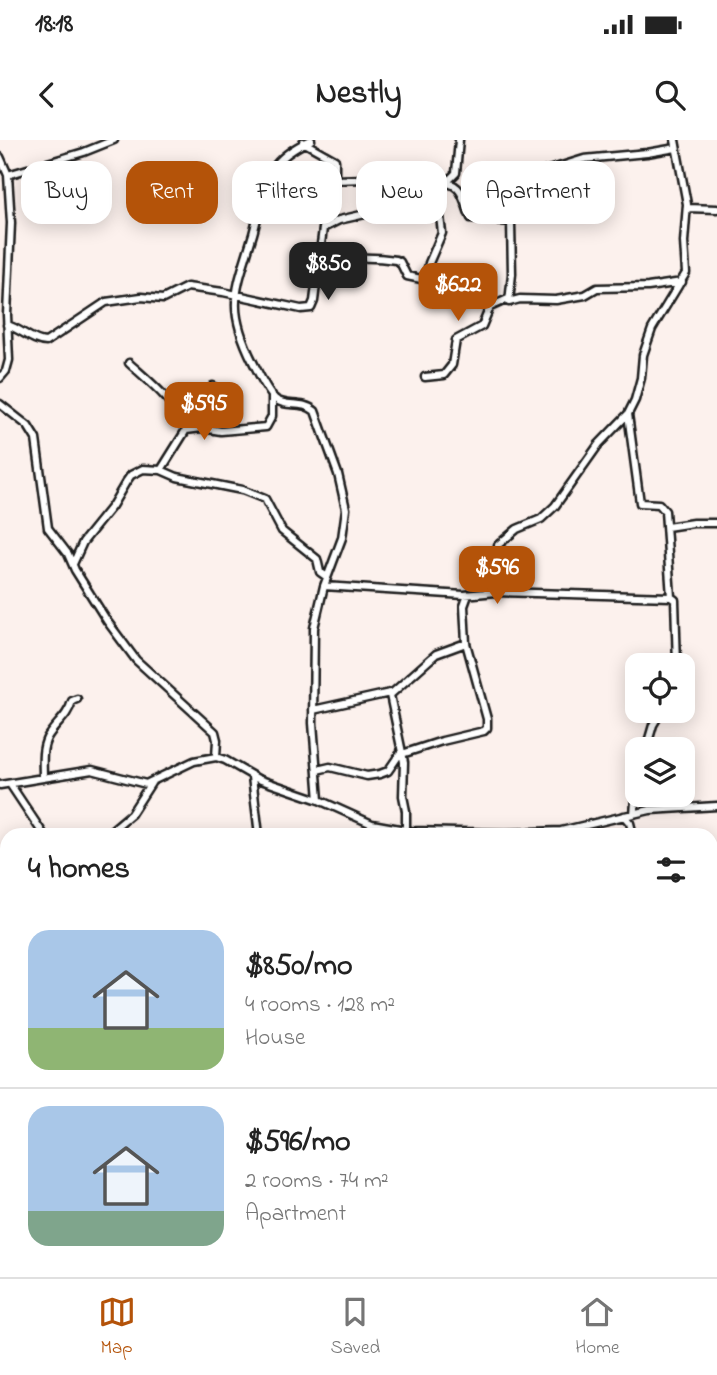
<!DOCTYPE html>
<html lang="en">
<head>
<meta charset="utf-8">
<style>
  :root { --surface:#fff; --page:#f6f6f6; --text:#222; --muted:#767676; --line:#e0e0e0; --accent:#b45309 }
  body { margin:0; font-family:"Indie Flower",sans-serif; background:var(--page); color:var(--text); height:100vh; display:flex; flex-direction:column; font-size:26px; white-space:nowrap }
  * { box-sizing:border-box; margin:0 }
  p { font-size:23px; color:var(--muted) }
  .icon { flex:none; width:38px; height:38px; fill:none; stroke:currentColor; stroke-width:2; stroke-linecap:round; stroke-linejoin:round }
  .map { position:relative; flex:1; overflow:hidden }
  .side { position:absolute; left:0px; top:688px; width:718px; height:450px; display:flex; flex-direction:column; background:var(--surface); border-radius:21px 21px 0 0; box-shadow:0 4px 18px #0003 }
  .side>* { flex:none }
  .guide { position:absolute; left:21px; top:21px; width:676px; height:63px; display:flex; gap:14px }
  .fabs { position:absolute; left:625px; top:513px; display:grid; gap:14px }
  .fabs a { display:grid; place-items:center; width:70px; height:70px; border-radius:14px; background:var(--surface); box-shadow:0 4px 18px #0003; font-size:35px }
  .price { position:absolute; translate:-50% -60px; padding:0 16px; border-radius:14px; background:var(--accent); color:#fff; font-size:23px; line-height:46px; filter:drop-shadow(0 2px 4px #0008) }
  .price::after { content:''; position:absolute; left:50%; top:42px; width:21px; height:16px; margin-left:-10px; background:inherit; clip-path:polygon(0 0,100% 0,50% 100%) }
  .price.active { background:#222; color:#fff }
  ul { padding:0; list-style:none }
  li { display:flex; align-items:center; gap:21px; height:175px; padding:0 28px }
  li+li { border-top:2px solid var(--line) }
  li span { display:grid; place-items:center; flex:none; width:196px; height:140px; border-radius:21px; color:#555 }
  li>.icon { margin-inline-start:auto }
  span .icon { width:84px; height:84px; fill:#fffc; stroke-width:1 }
  li b { font-size:30px }
  h2 { display:flex; justify-content:space-between; align-items:center; height:84px; padding:0 28px; font-size:30px }
  .pill { padding:0 24px; border-radius:21px; background:var(--surface); box-shadow:0 4px 18px #0003; font-size:24px; line-height:63px }
  .pill.active { background:var(--accent); color:#fff }
  .status { display:flex; justify-content:space-between; align-items:center; height:49px; padding:0 35px; background:var(--surface); direction:ltr }
  .status svg { height:19px; fill:currentColor }
  header { display:flex; justify-content:space-between; align-items:center; height:91px; padding:0 28px; background:var(--surface); font-size:32px; font-weight:700 }
  .tabs { display:flex; justify-content:space-around; align-items:center; height:98px; border-top:2px solid var(--line); background:var(--surface); font-size:19px; color:var(--muted) }
  .tabs a { display:grid; justify-items:center; gap:4px }
  .tabs .active { color:var(--accent) }
  .map>svg:first-child { display:block }
  .lines { fill:none; stroke-linecap:round; stroke-linejoin:round }
  .minor-casing { stroke:#1c1c1c; stroke-width:11 }
  .minor { stroke:#fff; stroke-width:6 }
</style>
</head>
<body>
<div class="status"><b>18:18</b><svg viewBox="0 0 49 12"><path d="M0 12V9h3v3zM5 12V6h3v6zM10 12V3h3v9zM15 12V0h3v12zM26 1h20v11H26zM47 4h2v5h-2z"/></svg></div>
<header><svg class="icon" aria-label="back" viewBox="0 0 24 24"><path d="M15 5l-7 7 7 7"/></svg>Nestly<svg class="icon" aria-label="search" viewBox="0 0 24 24"><circle cx="10" cy="10" r="6"/><path d="M15 15l6 6"/></svg></header>
<div class="map">
<svg width="717" height="1137" viewBox="0 0 717 1137">
  <rect width="100%" height="100%" fill="#fcf1ed"/>
  <filter id="ink" filterUnits="userSpaceOnUse"><feTurbulence type="fractalNoise" baseFrequency=".0143" numOctaves="2"/><feDisplacementMap in="SourceGraphic" scale="14" xChannelSelector="R" yChannelSelector="G"/><feConvolveMatrix kernelMatrix="1 2 1 2 8 2 1 2 1" color-interpolation-filters="sRGB"/></filter>
  <g filter="url(#ink)">
    <g class="lines">
      <defs>
        <path id="minor" d="M 311,0 C 260,23 266,48 253,94 C 236,151 225,166 253,222 C 259,234 266,250 275,259 C 286,268 302,260 315,271 L 338,334 L 346,369 L 342,398 L 324,446 L 314,488 L 313,583 L 319,660
          M 675,0 L 687,64 L 684,102 L 686,133 L 652,189 L 643,215 L 641,238 L 635,260 L 628,274 L 640,363 L 659,364 L 665,371 L 671,457 L 675,460 L 677,525
          M 303,2 L 335,20 L 335,40 L 326,84
          M 0,17 L 8,35 L 11,34 L 84,12 L 114,0
          M 335,40 L 430,37 L 446,43 L 456,33 L 459,0
          M 513,41 L 584,19 L 647,13 L 676,8
          M 687,68 L 717,69
          M 317,125 C 342,117 369,116 396,120 L 400,122 L 407,136 L 426,140 L 429,123 L 442,93 L 439,68 L 442,47 L 446,43 C 464,45 464,64 471,78 L 511,82 L 512,134 L 509,162 L 520,159 L 556,160 L 585,155 L 597,148 L 648,147 L 682,142
          M 7,185 C 21,189 33,202 46,202 L 106,162 L 141,157 L 163,159 L 187,147 L 223,152 L 301,169 L 311,168 L 314,161 L 323,88 L 339,80 L 370,73
          M 129,223 C 150,242 176,262 186,290 L 202,288 L 221,291 L 266,287 L 272,276 L 272,255
          M 425,237 L 444,235 L 452,225 L 456,200 L 482,186 L 490,167 L 508,159
          M 0,238 L 6,231 L 9,220 L 7,175 L 11,83 L 8,35
          M 0,264 L 28,286 L 36,299 L 48,388 L 68,414 L 75,430 L 107,481 L 136,520 L 215,592 L 217,600 L 216,617
          M 161,330 L 186,290 L 198,278 L 213,246
          M 667,387 L 693,383 L 717,383
          M 73,424 L 83,402 L 112,366 L 126,342 L 131,335 L 143,329 L 161,330 L 177,337 L 242,350 L 265,359 L 282,391 L 317,419 L 320,432 L 327,437
          M 324,446 L 464,455 L 496,452 L 671,457
          M 496,452 L 498,405 L 517,389 L 541,379 L 555,366 L 599,304 L 628,274
          M 313,570 L 390,553
          M 646,609 L 653,585 L 662,570
          M 317,630 L 330,627 L 367,636 L 380,634 L 388,631 L 399,615 L 442,601 L 484,591 L 487,588 L 487,579 L 466,503
          M 252,637 L 259,695
          M 43,638 C 43,625 41,610 47,598 C 55,584 68,577 72,561 L 77,559
          M 10,644 L 44,695
          M 0,645 L 92,630 L 146,644 L 194,621 L 216,617 L 225,620 L 258,639 L 319,660 L 372,684 L 411,691 L 506,693 L 561,691 L 650,670 L 717,666
          M 634,674 L 637,638
          M 624,676 L 630,683 L 633,695
          M 406,689 L 406,671 L 403,656 L 404,622 L 390,555 L 436,514 L 466,503 L 464,466 L 468,455
          M 106,695 L 131,674 L 151,643
          M 710,783 L 717,778
          M 710,863 L 717,862
          M 0,985 L 7,981
          M 0,1090 L 7,1085
          M 710,1100 L 717,1099
          M 41,1130 L 41,1131
          M 241,1130 L 248,1137
          M 609,1130 L 610,1137
          M 165,1137 L 168,1130
          M 395,1137 L 397,1130"/>
      </defs>
      <!-- minor casing -->
      <use href="#minor" class="minor-casing"/>
      <!-- minor -->
      <use href="#minor" class="minor"/>
    </g>
  </g>
</svg>
<div class="fabs">
<a><svg class="icon" aria-label="locate" viewBox="0 0 24 24"><circle cx="12" cy="12" r="6"/><path d="M12 2v4M12 18v4M2 12h4M18 12h4"/></svg></a>
<a><svg class="icon" aria-label="layers" viewBox="0 0 24 24"><path d="M12 4l9 5-9 5-9-5zM3 14l9 5 9-5"/></svg></a>
</div>
<b class="price active" style="left:328px;top:162px">$850</b>
<b class="price" style="left:458px;top:183px">$622</b>
<b class="price" style="left:204px;top:302px">$595</b>
<b class="price" style="left:497px;top:466px">$596</b>
<div class="guide">
<a class="pill">Buy</a>
<a class="pill active">Rent</a>
<a class="pill">Filters</a>
<a class="pill">New</a>
<a class="pill">Apartment</a>
</div>
<section class="side">
<h2>4 homes<svg class="icon" aria-label="filters" viewBox="0 0 24 24"><path d="M4 7h16M4 17h16"/><circle cx="9" cy="7" r="2"/><circle cx="15" cy="17" r="2"/></svg></h2>
<ul>
<li><span style="background:linear-gradient(#a9c7e8 70%,#8fb573 0)"><svg class="icon" aria-label="home" viewBox="0 0 24 24"><path d="M3 11l9-7 9 7M6 9v11h12V9"/></svg></span><div><b>$850/mo</b><p>4 rooms · 128 m²</p><p>House</p></div></li>
<li><span style="background:linear-gradient(#a9c7e8 75%,#7fa58c 0)"><svg class="icon" aria-label="home" viewBox="0 0 24 24"><path d="M3 11l9-7 9 7M6 9v11h12V9"/></svg></span><div><b>$596/mo</b><p>2 rooms · 74 m²</p><p>Apartment</p></div></li>
</ul>
</section>
</div>
<nav class="tabs">
<a class="active"><svg class="icon" aria-label="map" viewBox="0 0 24 24"><path d="M3 6l6-2 6 2 6-2v14l-6 2-6-2-6 2zM9 4v14M15 6v14"/></svg>Map</a>
<a><svg class="icon" aria-label="saved" viewBox="0 0 24 24"><path d="M7 4h10v16l-5-4-5 4z"/></svg>Saved</a>
<a><svg class="icon" aria-label="home" viewBox="0 0 24 24"><path d="M3 11l9-7 9 7M6 9v11h12V9"/></svg>Home</a>
</nav>
</body>
</html>
